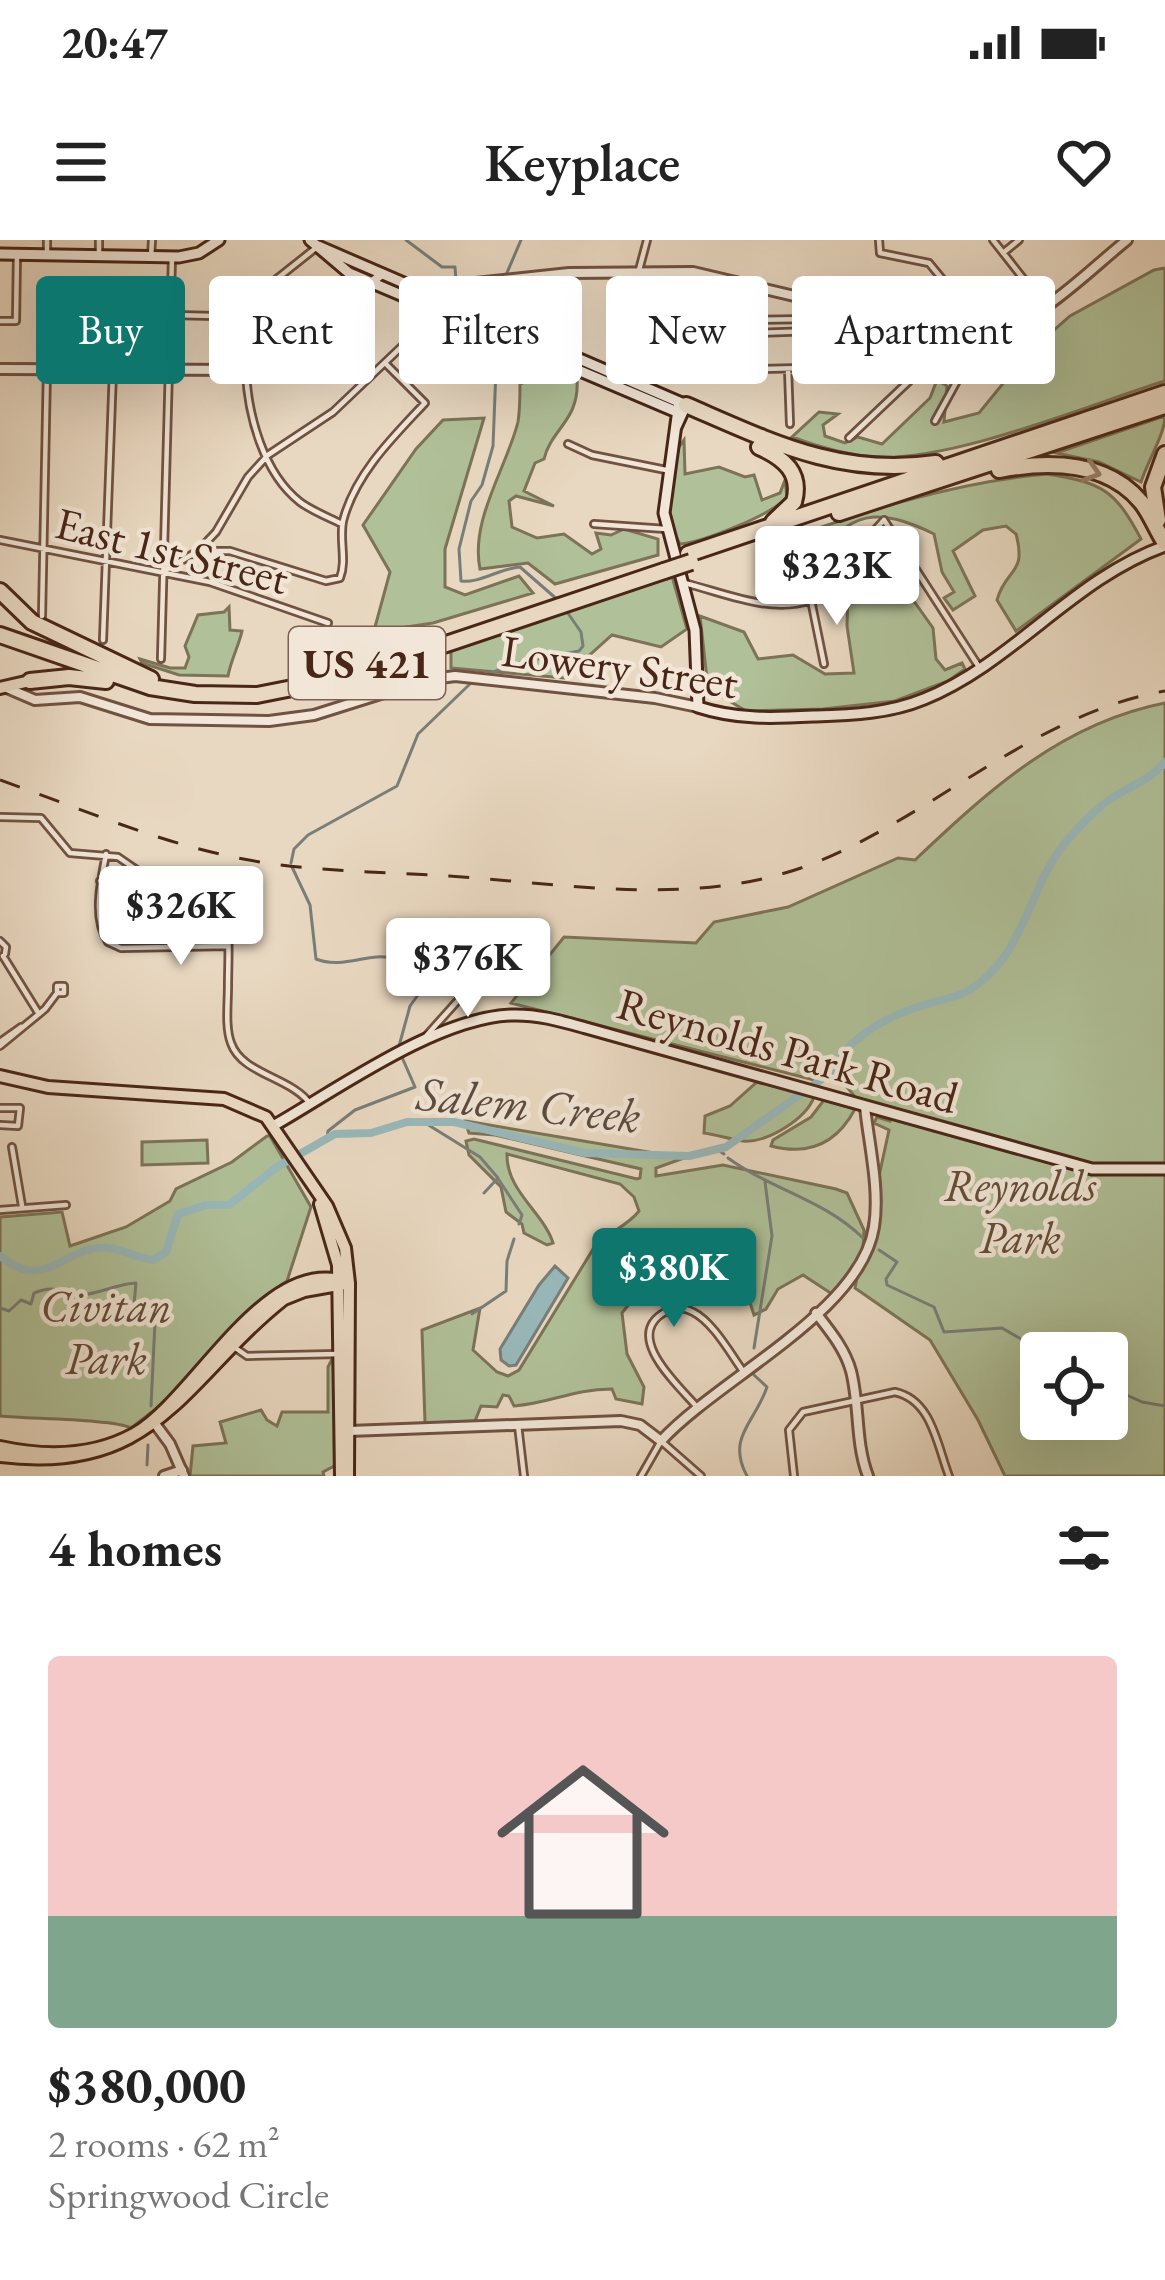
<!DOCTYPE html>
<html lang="en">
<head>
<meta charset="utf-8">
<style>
  :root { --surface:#fff; --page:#f2f2f2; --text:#222; --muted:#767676; --accent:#0f766e }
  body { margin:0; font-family:"EB Garamond",serif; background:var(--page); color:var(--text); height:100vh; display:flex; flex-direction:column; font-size:45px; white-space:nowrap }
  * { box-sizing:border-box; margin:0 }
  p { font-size:39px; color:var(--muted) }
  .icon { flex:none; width:66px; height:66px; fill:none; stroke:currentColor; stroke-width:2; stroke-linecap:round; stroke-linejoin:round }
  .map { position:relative; height:1236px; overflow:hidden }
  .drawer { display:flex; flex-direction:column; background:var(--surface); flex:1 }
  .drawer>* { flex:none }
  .banner { position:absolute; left:36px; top:36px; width:1095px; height:108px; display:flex; gap:24px }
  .buttons { position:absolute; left:1020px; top:1092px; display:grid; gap:24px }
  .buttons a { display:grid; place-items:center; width:108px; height:108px; border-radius:12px; background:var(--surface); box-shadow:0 12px 48px #0002; font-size:60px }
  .price { position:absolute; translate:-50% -102px; padding:0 27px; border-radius:12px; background:#fff; color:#222; font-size:39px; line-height:78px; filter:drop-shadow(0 3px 6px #0008) }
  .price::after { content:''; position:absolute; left:50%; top:72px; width:36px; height:27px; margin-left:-18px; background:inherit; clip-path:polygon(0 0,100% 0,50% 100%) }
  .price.on { background:var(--accent); color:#fff }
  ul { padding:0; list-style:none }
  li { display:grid; align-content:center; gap:24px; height:636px; padding:0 48px }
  li span { display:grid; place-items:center; height:372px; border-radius:12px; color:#555 }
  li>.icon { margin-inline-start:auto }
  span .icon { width:216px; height:216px; fill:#fffc; stroke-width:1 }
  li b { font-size:51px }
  h2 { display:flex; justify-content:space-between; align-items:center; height:144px; padding:0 48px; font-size:51px }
  .chip { padding:0 42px; border-radius:12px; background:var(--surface); box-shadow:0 12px 48px #0002; font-size:42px; line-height:108px }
  .chip.on { background:var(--accent); color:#fff }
  .status { display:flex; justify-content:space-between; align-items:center; height:84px; padding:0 60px; background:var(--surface); direction:ltr }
  .status svg { height:33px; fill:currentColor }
  header { display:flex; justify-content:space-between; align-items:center; height:156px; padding:0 48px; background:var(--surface); font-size:54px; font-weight:600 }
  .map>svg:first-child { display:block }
  .green { fill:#b0c098; stroke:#7c7358; stroke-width:3; fill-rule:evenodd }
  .water { fill:#99b8ba; stroke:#797e79; stroke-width:3 }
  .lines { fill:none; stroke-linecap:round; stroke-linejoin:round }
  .stream { stroke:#797e79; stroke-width:3 }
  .river { stroke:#99b8ba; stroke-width:8 }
  .minor-casing { stroke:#715242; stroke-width:10 }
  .tertiary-casing { stroke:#715242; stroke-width:14 }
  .secondary-casing { stroke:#492617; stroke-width:15 }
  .primary-casing { stroke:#492617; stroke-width:16 }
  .motorway-casing { stroke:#492617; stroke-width:20 }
  .minor { stroke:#f1e6d7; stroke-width:4.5 }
  .tertiary { stroke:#f1e6d7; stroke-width:8 }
  .secondary { stroke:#f1e6d7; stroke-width:9 }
  .primary { stroke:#e9d8c1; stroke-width:10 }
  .motorway { stroke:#e9d8c1; stroke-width:14 }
  .rail { stroke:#492617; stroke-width:3; stroke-dasharray:21 21; stroke-linecap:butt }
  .motorway-bridge-casing { stroke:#492617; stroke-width:20; stroke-linecap:butt }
  .motorway-bridge { stroke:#e9d8c1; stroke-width:14 }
  .oneway { stroke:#997f6c }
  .labels { text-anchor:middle; stroke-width:9; stroke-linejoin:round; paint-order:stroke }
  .shield { fill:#f1e6d7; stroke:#7b6051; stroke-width:3 }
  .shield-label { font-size:42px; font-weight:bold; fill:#492617 }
  .street-label { font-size:45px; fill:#492617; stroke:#f1e6d7 }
  .park-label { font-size:45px; font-style:italic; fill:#634c37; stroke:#f1e6d7 }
  .water-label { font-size:48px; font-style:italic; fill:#5d4a40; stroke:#f1e6d7 }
</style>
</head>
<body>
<div class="status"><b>20:47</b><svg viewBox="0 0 49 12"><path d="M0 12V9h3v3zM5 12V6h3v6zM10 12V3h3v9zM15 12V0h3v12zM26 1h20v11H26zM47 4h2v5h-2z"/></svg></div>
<header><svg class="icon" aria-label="menu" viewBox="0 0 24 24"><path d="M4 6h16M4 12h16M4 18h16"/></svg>Keyplace<svg class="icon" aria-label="heart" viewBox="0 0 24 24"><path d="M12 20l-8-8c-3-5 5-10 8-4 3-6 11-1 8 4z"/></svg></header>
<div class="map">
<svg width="1165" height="1236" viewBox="0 0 1165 1236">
  <rect width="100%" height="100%" fill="#e9d8c1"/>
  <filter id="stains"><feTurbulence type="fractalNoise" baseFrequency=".00167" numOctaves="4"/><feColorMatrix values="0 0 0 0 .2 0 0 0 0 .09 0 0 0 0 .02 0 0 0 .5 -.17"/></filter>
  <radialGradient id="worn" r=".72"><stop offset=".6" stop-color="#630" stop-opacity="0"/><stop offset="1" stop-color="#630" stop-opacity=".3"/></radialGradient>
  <!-- green -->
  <path class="green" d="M 1165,28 L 1165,141 C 1088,165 952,222 874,217 C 846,215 819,207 792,197 L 819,172 L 838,174 L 823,185 L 825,196 L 845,203 L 858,197 L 882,204 L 930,158 L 937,140 L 947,146 L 944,182 L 979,173 L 1027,114 L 1070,76 L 1154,30 Z
    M 543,127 L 577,139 C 580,180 551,189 544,219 L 535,223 L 524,251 L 554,266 L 516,256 L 509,261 L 512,287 L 537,298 L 564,294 L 592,314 L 601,309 L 596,293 L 611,295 L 624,289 L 658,299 L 658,315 L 555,344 L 528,323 L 480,329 C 470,280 506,229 518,182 C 520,170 520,157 520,144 L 530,140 Z
    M 1165,176 C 1165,194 1147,222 1141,242 L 1099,222 L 1056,213 Z
    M 484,178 L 445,309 L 445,347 L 465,355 L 519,336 L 533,353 L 433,383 L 380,391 L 375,387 L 390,332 L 363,285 L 416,209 L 443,180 Z
    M 684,200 L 685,234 L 719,227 L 745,237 L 754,235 L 762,260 L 780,253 L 785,240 L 787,257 C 774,274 701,303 680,304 C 660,275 672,239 679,207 Z
    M 1047,234 C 1103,243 1115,250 1141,299 L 1016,391 L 997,360 C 1006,327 1027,336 1016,294 L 1006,286 L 983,290 L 953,311 L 975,356 L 953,370 L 944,358 L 954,352 L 942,332 L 934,294 C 879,267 848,269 814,323 L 773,333 L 765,307 C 856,274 951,242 1047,234 Z
    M 876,321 L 887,324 L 899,340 L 911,332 L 918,346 L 911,357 L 933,388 L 936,419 L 945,430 L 962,423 L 965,429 L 948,441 L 895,461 L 823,469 L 746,471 L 708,448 L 700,376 L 744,392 L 758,419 L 793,415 L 825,434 L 854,433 L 847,386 L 848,353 Z
    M 672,336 L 687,389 L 661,407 L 612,395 L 564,438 L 451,428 L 451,411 Z
    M 229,367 L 230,390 L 242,391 C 239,405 231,420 228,436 L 179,435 L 142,423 L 140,419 L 170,428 L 185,428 L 189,417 L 185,406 L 198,375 L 224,372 Z
    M 1165,463 L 1165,1236 L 1005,1236 L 978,1180 L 930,1100 L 855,1048 L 861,1018 L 853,1039 L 832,1054 L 803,1035 L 778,1049 L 766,1069 L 754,1075 C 746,1047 737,1035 711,1021 L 701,1032 L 707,1040 L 703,1049 L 693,1045 L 688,1037 L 648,1040 L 622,1073 L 627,1114 L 644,1147 L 642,1164 L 616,1159 L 612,1149 C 572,1149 552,1163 514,1166 L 509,1156 L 503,1155 L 497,1167 L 481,1166 L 475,1181 L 425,1183 L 422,1090 L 480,1068 L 473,1110 L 497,1132 L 508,1136 L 519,1130 L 595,1006 C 608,992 628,986 639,971 L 634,957 L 620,944 L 507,914 C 506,951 544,973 553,1003 L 547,1005 L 524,993 L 522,984 L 506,972 L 501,947 L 469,915 L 466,901 L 474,899 L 637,939 L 640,938 L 641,929 L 495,895 L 469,893 L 465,881 L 684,918 L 656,928 L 656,936 L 723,925 L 836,949 L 847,953 L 864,990 L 863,1010 L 889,890 L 874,883 L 877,877 L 890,881 L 893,868 L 856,858 L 836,834 L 818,841 L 511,763 L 564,697 L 696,703 L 714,682 L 788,667 L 898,618 L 915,620 C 989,550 1062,483 1165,463 ZM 1041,1113 L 1107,1113 L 1107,1179 L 1041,1179 Z
    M 757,842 L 814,857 C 806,879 767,903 743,901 C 730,899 717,895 704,893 L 705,876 L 730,866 Z
    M 824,860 L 855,869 C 837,903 809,916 771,906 L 773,900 L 811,877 Z
    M 267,896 L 270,896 L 311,967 L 287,1041 L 264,1057 L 165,1162 L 131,1188 C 115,1179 27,1179 0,1176 L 0,977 L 62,972 L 70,1006 L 126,987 L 170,961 L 176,949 L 232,922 Z
    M 207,900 L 208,923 L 142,925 L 142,902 Z
    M 333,1117 L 336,1225 L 323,1232 L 324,1236 L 190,1236 L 193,1206 L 226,1203 L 220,1182 L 261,1170 L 267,1180 L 277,1186 L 282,1172 L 328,1172 L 328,1127 Z"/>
  <!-- water -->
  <path class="water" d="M 555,1026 L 568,1038 L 516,1125 L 509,1126 L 501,1120 L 500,1109 L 539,1045 Z"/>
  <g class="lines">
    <!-- stream -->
    <path class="stream" d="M 406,0 L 442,27 L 455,27 L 456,41
      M 506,35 L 521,0
      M 507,44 L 508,82
      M 463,50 L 491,69 L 505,69
      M 505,104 L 496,129 L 493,206 L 482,245 L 471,261 L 459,309 L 461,341 C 478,344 501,328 520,327 L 559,361
      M 480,437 L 517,423 L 579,411 L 583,406 L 581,392 L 565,369
      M 291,623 L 294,609 L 308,595 L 397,546 L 418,494 L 472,442
      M 292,627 L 310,665 L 316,719 C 356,735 397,687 420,752 L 410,766 L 399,806
      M 422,881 L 480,917 L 498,938 L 484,953
      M 327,900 L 328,891 L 355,870 L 415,847 L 401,815
      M 718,910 L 724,914
      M 728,918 C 772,950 823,959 863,998
      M 499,940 L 522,975 L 519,984
      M 879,1010 L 897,1022 L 886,1039 L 887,1045 L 934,1067 L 944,1092 L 1002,1088 L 1045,1113
      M 0,1068 L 9,1071 L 21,1060 L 31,1064 L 34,1053 C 56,1045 55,1051 74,1055 C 88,1058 119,1043 136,1043 L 134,1064 L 155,1082 L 151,1166
      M 472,1074 L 506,1051 L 507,1021 L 514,999
      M 754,1108 L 772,996 L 765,942
      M 1107,1146 L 1142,1162 L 1165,1166
      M 1165,1177 L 1165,1178
      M 147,1225 L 148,1205
      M 747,1236 C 726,1197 755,1183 767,1147 L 754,1135"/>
    <!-- river -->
    <path class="river" d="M 0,1016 C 47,1054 63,1005 107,1008 C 123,1009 137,1018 153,1020 L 166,1012 L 178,974 L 206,965 L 229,965 L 277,927 L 335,894 L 371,893 L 407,882 L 454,882 L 585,913 L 689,916 L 726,907 L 832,832 C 849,795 890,775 927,764 C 942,759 958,758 971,749 C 1025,715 1028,648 1065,603 C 1079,587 1095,569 1112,558 C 1130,546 1152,539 1165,522"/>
    <defs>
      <path id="minor" d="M 879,0 L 880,13 L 929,23 L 994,102 L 957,141 L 935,181
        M 993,0 L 1044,65
        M 1003,13 L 1019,0
        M 47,15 L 47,0
        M 99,16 L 99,0
        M 151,17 L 152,0
        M 639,30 L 647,0
        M 755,47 L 757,129 L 926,125 L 957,141
        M 172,75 L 215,76 L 235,72 L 317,7
        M 753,80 L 812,79 L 817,84 L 813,91 L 754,93
        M 0,81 L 16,81 L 17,14
        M 788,129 L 790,184
        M 246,132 C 248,175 263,233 300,262 C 312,271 328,277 342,284
        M 849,198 L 926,125
        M 568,204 L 592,215 L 666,230
        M 594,284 L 666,289
        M 0,300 L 210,342 L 328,383
        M 198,311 L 230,311 L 326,341 L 340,338 C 347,320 339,300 343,281 C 355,234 393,197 425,163 L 385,123
        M 164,331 L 198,311 L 216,292 L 248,237 L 268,215 L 333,172 L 439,71
        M 684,343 C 725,353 770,374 811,360 L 884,280 L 979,427
        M 811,360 L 824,424
        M 42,376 L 47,129
        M 103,400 L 113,130
        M 161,419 L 172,17
        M 0,577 L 41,578 L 70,613 L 118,617 L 150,639
        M 106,614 C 101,641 92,678 108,702 L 121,708 L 228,706
        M 100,641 C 129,641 213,630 223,662 C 231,687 228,720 228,746 C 228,764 225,787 231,803 C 242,835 292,837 311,865
        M 0,701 L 6,707 L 5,714
        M 3,716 L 39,774
        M 427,795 L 487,728
        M 0,802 L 21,787
        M 0,806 L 45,769 L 57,753 L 64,753 L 64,746 L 57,746 L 57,753
        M 0,868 L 20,868 L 18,886 L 0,885
        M 12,907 L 22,966
        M 0,970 L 66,965
        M 234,1107 L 247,1116 L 339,1114
        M 697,1167 C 679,1146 622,1096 665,1072 C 673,1067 684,1067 693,1072 C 713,1082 730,1113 743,1131
        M 518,1185 L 524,1236
        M 641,1236 L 661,1201 L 701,1236
        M 794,1236 L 789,1190 L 803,1172 L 895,1152 C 932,1160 937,1205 949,1236"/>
      <path id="tertiary" d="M 429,54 L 438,47 L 569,33 L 693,32 L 972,98 C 1032,91 1081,37 1127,0
        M 0,129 L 254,130 L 275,120 L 382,34
        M 7,448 L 35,460 L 80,457 L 150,479 L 269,481 L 314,475 L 425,440 L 455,436 L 655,458 L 698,467
        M 816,1073 C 830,1091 845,1109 851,1131 C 860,1166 855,1202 868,1236
        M 153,1181 L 170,1204 L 184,1236
        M 349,1191 L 621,1181 L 640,1185 L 661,1201 C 719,1138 861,1072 874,987 C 880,949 869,905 865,867
        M 164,1236 L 182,1230"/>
      <path id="secondary" d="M 310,0 L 349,33 L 677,172
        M 318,6 L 686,165 L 676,187
        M 0,14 L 179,17 L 199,13 L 219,0
        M 679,162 L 664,273 L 695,390 L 698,467 C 738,480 774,478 816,476 C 853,475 890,473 924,459 C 1013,423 1074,338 1165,306
        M 273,886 C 338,849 436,778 511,775 C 537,774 561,781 586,788 L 1092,929 L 1165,929"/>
      <path id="primary" d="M 0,448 L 30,441
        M 0,836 L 48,847 L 224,859 L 266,877 L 327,966 L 345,1008 L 349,1043 L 348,1236
        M 320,964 L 338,1025 L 341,1236
        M 0,1207 C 46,1217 92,1217 134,1194 C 197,1158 266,1011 349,1043
        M 0,1216 C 157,1236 183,1139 284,1059 L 304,1051 L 349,1043"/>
      <path id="motorway" d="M 686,165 C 772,202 840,237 936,223
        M 759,207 C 784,218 802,233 794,262 L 773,282
        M 999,230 C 1048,221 1106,220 1141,262 C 1151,274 1156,290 1165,303
        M 839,273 L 1165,166
        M 1158,280 L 1153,247 L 1165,214
        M 688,314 L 1165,153
        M 0,351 L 32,382 L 151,439
        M 0,395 L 150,447 L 195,454 L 257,455 L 348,437 L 664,331
        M 30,441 L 69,437 L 106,441"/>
    </defs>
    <!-- minor casing -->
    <use href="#minor" class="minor-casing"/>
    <!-- tertiary casing -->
    <use href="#tertiary" class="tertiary-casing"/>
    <!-- secondary casing -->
    <use href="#secondary" class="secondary-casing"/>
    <!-- primary casing -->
    <use href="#primary" class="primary-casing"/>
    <!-- motorway casing -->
    <use href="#motorway" class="motorway-casing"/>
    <!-- minor -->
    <use href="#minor" class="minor"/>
    <!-- tertiary -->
    <use href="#tertiary" class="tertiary"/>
    <!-- secondary -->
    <use href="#secondary" class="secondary"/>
    <!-- primary -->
    <use href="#primary" class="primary"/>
    <!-- motorway -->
    <use href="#motorway" class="motorway"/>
    <!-- rail -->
    <path class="rail" d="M 0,540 C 74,566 147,598 224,615 C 297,632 374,631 449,636 C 571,644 700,669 817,622 C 937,573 1034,474 1165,451"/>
    <defs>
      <path id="motorway-bridge" d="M 664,331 L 691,322"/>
    </defs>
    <!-- motorway-bridge casing -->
    <use href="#motorway-bridge" class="motorway-bridge-casing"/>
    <!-- motorway-bridge -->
    <use href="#motorway-bridge" class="motorway-bridge"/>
  </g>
  <!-- one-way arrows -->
  <defs><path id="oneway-chevron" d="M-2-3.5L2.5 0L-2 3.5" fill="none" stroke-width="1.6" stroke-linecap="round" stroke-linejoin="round" transform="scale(3)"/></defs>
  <use class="oneway" href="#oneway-chevron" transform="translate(1092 232) rotate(17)"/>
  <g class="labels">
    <!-- shield labels -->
    <rect class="shield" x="289" y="387" width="156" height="72" rx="9"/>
    <g class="shield-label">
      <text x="367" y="438">US 421</text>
    </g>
    <!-- street labels -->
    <g class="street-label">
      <text transform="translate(172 310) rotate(14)" y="16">East 1st Street</text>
      <text transform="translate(620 426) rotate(8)" y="16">Lowery Street</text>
      <text transform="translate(788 810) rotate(16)" y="16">Reynolds Park Road</text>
    </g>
    <!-- park labels -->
    <g class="park-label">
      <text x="1020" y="961">Reynolds<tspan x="1020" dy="52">Park</tspan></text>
      <text x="106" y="1082">Civitan<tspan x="106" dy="52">Park</tspan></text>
    </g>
    <!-- water labels -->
    <g class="water-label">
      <text transform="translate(529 864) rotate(6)" y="17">Salem Creek</text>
    </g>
  </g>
  <rect width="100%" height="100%" filter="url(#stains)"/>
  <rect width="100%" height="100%" fill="url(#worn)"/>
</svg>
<div class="buttons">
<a><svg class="icon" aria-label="locate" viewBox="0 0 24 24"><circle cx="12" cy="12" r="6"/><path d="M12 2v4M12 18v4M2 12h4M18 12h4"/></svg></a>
</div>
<b class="price" style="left:837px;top:388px">$323K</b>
<b class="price" style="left:181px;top:728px">$326K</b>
<b class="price" style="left:468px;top:780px">$376K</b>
<b class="price on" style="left:674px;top:1090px">$380K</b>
<div class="banner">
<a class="chip on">Buy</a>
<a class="chip">Rent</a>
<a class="chip">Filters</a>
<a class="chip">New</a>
<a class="chip">Apartment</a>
</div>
</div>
<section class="drawer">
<h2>4 homes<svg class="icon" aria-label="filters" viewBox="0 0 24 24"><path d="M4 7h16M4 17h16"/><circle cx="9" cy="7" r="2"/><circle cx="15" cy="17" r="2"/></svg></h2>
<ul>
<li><span style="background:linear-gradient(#f6c9c9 70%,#7fa58c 0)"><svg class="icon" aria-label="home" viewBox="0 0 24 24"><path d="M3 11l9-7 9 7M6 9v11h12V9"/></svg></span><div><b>$380,000</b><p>2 rooms · 62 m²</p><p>Springwood Circle</p></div></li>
</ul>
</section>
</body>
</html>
